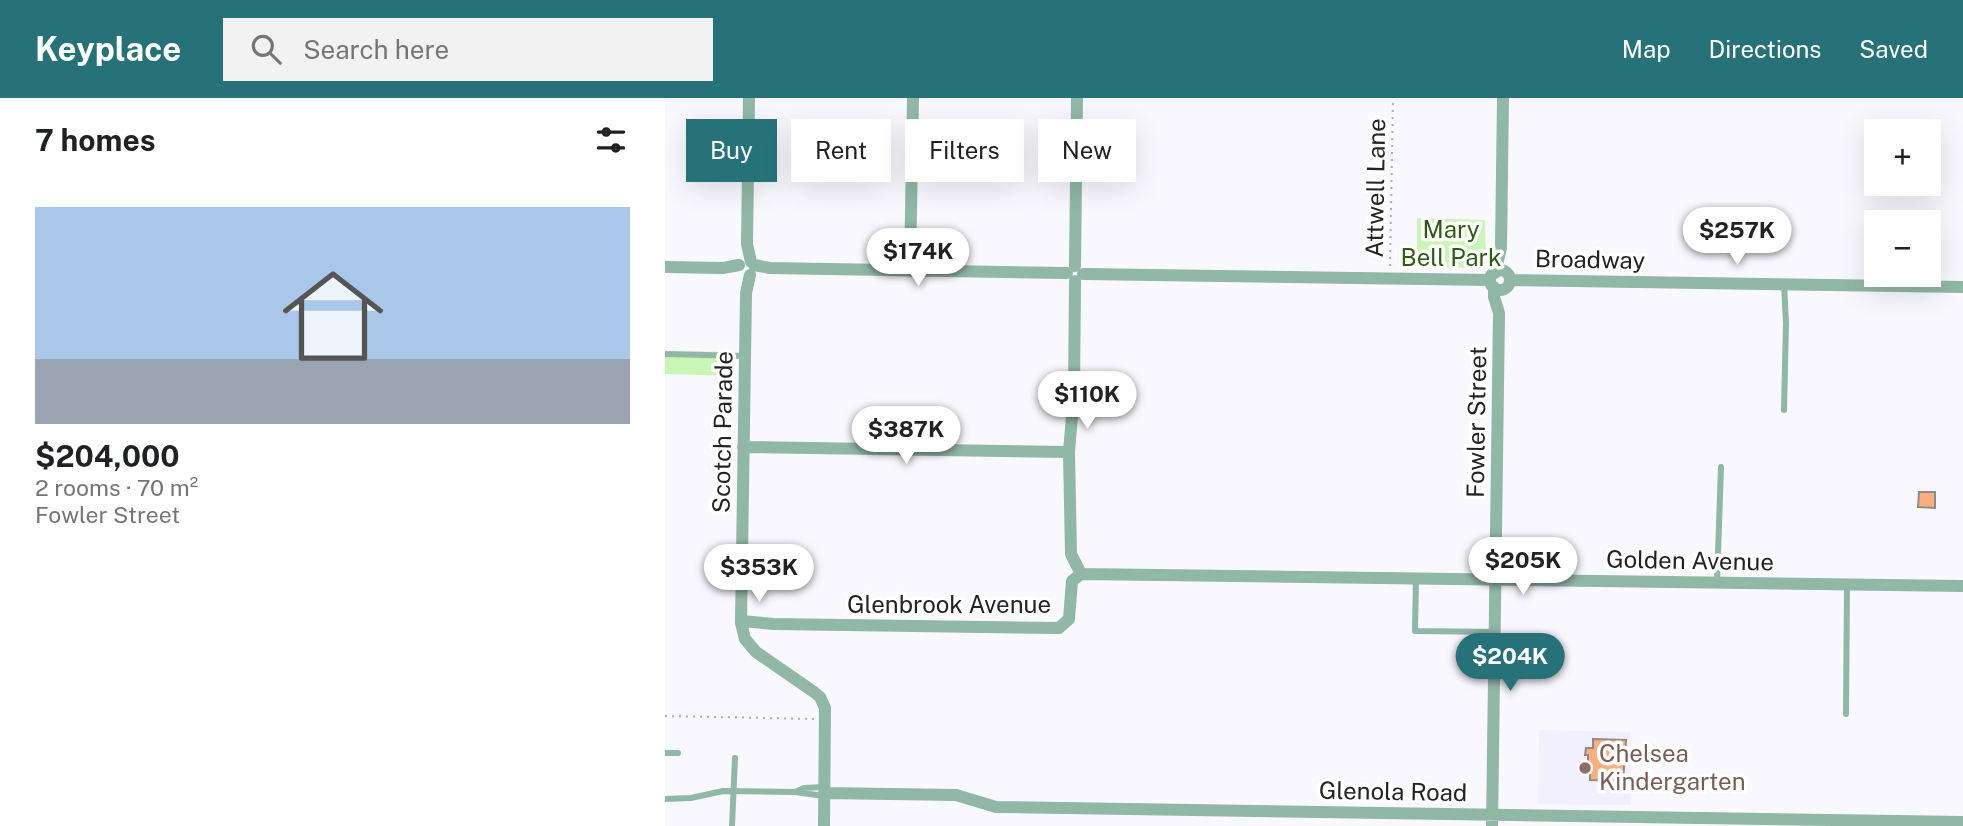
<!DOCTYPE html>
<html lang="en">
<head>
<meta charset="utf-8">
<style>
  :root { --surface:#fff; --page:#f2f2f2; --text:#202124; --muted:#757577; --line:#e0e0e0; --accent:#277178 }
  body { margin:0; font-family:"Public Sans",sans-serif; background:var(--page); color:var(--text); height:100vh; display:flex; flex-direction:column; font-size:26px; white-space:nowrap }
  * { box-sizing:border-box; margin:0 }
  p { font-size:23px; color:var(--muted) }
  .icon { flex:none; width:38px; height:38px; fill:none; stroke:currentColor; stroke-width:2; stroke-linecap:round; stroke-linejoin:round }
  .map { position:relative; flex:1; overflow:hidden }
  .panel { display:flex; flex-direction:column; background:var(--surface); width:665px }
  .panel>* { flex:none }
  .banner { position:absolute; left:21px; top:21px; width:665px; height:63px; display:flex; gap:14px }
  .fabs { position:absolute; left:1199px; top:21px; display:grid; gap:14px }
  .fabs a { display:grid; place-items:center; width:77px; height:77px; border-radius:0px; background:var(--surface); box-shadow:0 7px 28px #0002; font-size:35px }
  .price { position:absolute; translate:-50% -60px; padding:0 16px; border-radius:24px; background:#fff; color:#222; font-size:23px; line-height:46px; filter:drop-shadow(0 2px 4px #0008) }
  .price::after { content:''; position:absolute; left:50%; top:42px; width:21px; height:16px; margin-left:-10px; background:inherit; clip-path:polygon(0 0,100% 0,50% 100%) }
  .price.active { background:var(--accent); color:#fff }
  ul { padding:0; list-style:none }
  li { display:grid; align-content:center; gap:14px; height:371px; padding:0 35px }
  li+li { border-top:2px solid var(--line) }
  li span { display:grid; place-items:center; height:217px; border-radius:0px; color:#555 }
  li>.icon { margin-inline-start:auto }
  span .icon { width:126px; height:126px; fill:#fffc; stroke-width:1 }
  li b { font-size:30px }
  h2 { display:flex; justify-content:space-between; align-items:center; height:84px; padding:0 35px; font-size:30px }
  .pill { padding:0 24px; border-radius:0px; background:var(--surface); box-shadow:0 7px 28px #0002; font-size:24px; line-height:63px }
  .pill.active { background:var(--accent); color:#fff }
  header { display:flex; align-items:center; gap:42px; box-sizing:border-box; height:98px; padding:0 35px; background:var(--accent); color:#fff }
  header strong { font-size:33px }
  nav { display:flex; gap:38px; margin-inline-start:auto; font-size:24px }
  .search { width:490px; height:63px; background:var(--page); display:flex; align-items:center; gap:18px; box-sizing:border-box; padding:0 24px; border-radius:0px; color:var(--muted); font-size:26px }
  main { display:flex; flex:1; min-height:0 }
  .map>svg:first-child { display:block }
  .built { fill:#f2effe }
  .green { fill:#c9f5b5 }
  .building { fill:#f9b07e; stroke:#918b87; stroke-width:2 }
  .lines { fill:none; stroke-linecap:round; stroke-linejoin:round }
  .path { stroke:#aeadb2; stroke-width:2; stroke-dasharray:2 5; stroke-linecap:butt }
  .lane { stroke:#91b7a6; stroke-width:6 }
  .street { stroke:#91b7a6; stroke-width:12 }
  .education-dot { fill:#8d6e63; stroke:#fff; stroke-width:2.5 }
  .labels { text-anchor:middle; stroke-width:7; stroke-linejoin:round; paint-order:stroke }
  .street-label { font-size:24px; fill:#232225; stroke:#fff }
  .park-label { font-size:24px; fill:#2f5a15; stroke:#fff }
  .education-label { font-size:24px; fill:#785e54; stroke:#fff; text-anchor:start }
</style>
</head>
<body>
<header>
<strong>Keyplace</strong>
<div class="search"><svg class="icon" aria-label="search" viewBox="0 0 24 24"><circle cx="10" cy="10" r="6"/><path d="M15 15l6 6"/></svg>Search here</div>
<nav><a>Map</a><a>Directions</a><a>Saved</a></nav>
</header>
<main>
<section class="panel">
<h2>7 homes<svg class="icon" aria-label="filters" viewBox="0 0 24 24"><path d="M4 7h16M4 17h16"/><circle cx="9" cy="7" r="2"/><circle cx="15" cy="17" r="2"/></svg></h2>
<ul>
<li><span style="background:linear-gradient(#a9c7e8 70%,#9aa5b1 0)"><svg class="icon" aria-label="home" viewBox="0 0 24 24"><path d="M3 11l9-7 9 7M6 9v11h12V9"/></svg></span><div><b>$204,000</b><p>2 rooms · 70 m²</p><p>Fowler Street</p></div></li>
</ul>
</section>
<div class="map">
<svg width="1298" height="728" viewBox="0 0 1298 728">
  <rect width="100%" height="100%" fill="#f9f8fe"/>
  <!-- built -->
  <path class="built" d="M 874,632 L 966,634 L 966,707 L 873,706 Z"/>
  <!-- green -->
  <path class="green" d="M 752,120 L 820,122 L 821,170 L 752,169 Z
    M 0,253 L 69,254 L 69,278 L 0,276 Z"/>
  <!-- building -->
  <path class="building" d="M 1254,394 L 1270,394 L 1270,410 L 1253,409 Z
    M 928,641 L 961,642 L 958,683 L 925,682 L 925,666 L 923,666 L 923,657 L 920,657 L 921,650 L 928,650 Z"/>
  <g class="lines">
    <!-- path -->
    <path class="path" d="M 725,168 L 728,0
      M 0,618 L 149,621"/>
    <!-- lane -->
    <path class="lane" d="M 0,256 L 80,258
      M 1119,312 L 1121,225 L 1119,186
      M 751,480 L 750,533 L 830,534
      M 1052,484 L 1056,369
      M 1181,616 L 1182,486
      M 0,655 L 13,655
      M 130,694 L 139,690 L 159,689
      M 0,701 L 26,700 L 58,693 L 130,694 L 159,698
      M 67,728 L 70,660"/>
    <!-- street -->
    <path class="street" d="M 84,0 L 82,146 L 86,164
      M 89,167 L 105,170 L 402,175
      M 410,168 L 412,0
      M 0,169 L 58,170 L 74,167
      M825 182a10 10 0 1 1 20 0a10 10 0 1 1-20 0Z
      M 245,173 L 248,0
      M 830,175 L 836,150 L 838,0
      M 418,176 L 825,182
      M 85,177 L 81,195 L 76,525 L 80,541 L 91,554 L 149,594 L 155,599 L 160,610 L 159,728
      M 846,182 L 1298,189
      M 410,183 L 409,295 L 404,354 L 406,456 L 416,476
      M 78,349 L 404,354
      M 416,476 L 1298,488
      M 76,523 L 109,526 L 394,530 L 404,521 L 407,483 L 416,476
      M 160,695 L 291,697 L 331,709 L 1298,724
      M 827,728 L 834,215 L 829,199 L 829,189"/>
  </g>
  <!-- markers -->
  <circle class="education-dot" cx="920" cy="670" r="7"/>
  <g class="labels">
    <!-- street labels -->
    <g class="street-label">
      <text transform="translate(711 90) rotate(-89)" y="8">Attwell Lane</text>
      <text transform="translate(925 162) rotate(1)" y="8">Broadway</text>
      <text transform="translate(812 324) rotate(-89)" y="8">Fowler Street</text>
      <text transform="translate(58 334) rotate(-89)" y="8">Scotch Parade</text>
      <text transform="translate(1025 463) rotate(1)" y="8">Golden Avenue</text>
      <text x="284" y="515">Glenbrook Avenue</text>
      <text transform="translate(728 694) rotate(1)" y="8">Glenola Road</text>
    </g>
    <!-- park labels -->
    <g class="park-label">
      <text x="786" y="140">Mary<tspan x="786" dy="28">Bell Park</tspan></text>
    </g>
    <!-- education labels -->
    <g class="education-label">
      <text x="934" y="664">Chelsea<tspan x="934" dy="28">Kindergarten</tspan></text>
    </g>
  </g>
</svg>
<div class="fabs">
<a>+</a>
<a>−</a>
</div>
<b class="price" style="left:1072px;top:169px">$257K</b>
<b class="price" style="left:253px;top:190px">$174K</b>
<b class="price" style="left:422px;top:333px">$110K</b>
<b class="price" style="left:241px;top:368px">$387K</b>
<b class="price" style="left:858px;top:499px">$205K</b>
<b class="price" style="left:94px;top:506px">$353K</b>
<b class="price active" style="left:845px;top:595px">$204K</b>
<div class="banner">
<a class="pill active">Buy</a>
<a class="pill">Rent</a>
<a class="pill">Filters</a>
<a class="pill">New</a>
</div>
</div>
</main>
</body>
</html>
